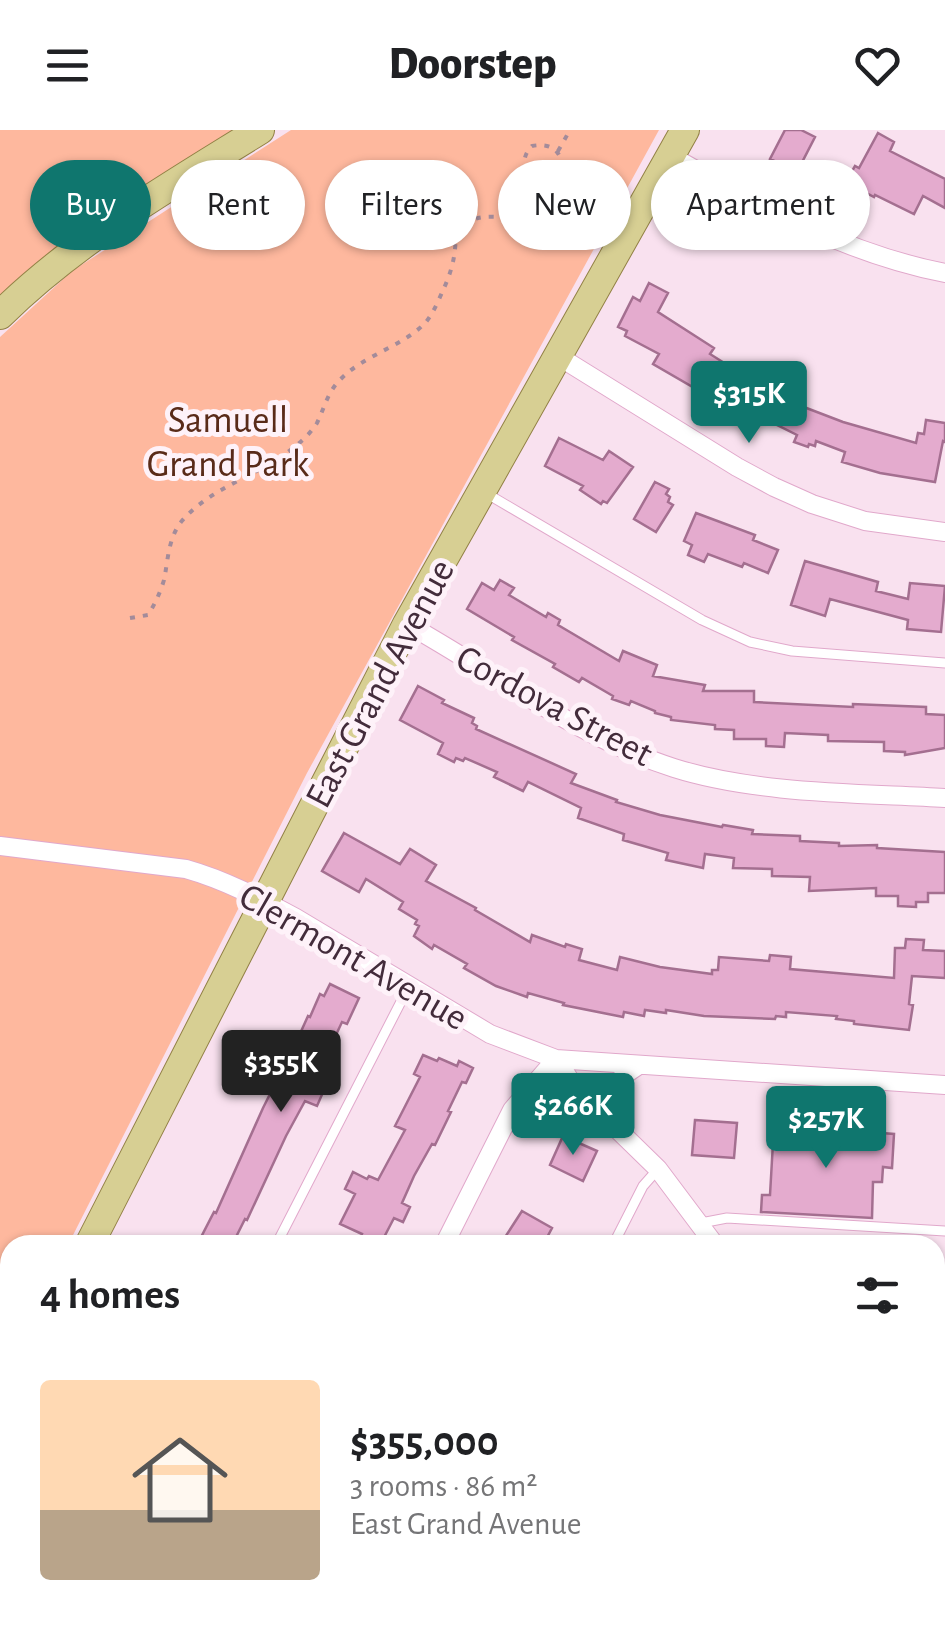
<!DOCTYPE html>
<html lang="en">
<head>
<meta charset="utf-8">
<style>
  :root { --surface:#fff; --page:#f2f2f2; --text:#202124; --muted:#757577; --accent:#0f766e }
  body { margin:0; font-family:"Alegreya Sans",sans-serif; background:var(--page); color:var(--text); height:100vh; display:flex; flex-direction:column; font-size:38px; white-space:nowrap }
  * { box-sizing:border-box; margin:0 }
  p { font-size:32px; color:var(--muted) }
  .icon { flex:none; width:55px; height:55px; fill:none; stroke:currentColor; stroke-width:2; stroke-linecap:round; stroke-linejoin:round }
  .map { position:relative; flex:1; overflow:hidden }
  .side { position:absolute; left:0px; top:1105px; width:945px; height:392px; display:flex; flex-direction:column; background:var(--surface); border-radius:30px 30px 0 0; box-shadow:0 2px 8px #0004 }
  .side>* { flex:none }
  .banner { position:absolute; left:30px; top:30px; width:885px; height:90px; display:flex; gap:20px }
  .price { position:absolute; translate:-50% -85px; padding:0 22px; border-radius:10px; background:var(--accent); color:#fff; font-size:32px; line-height:65px; filter:drop-shadow(0 2px 5px #0008) }
  .price::after { content:''; position:absolute; left:50%; top:60px; width:30px; height:22px; margin-left:-15px; background:inherit; clip-path:polygon(0 0,100% 0,50% 100%) }
  .price.on { background:#222; color:#fff }
  ul { padding:0; list-style:none }
  li { display:flex; align-items:center; gap:30px; height:250px; padding:0 40px }
  li span { display:grid; place-items:center; flex:none; width:280px; height:200px; border-radius:10px; color:#555 }
  li>.icon { margin-inline-start:auto }
  span .icon { width:120px; height:120px; fill:#fffc; stroke-width:1 }
  li b { font-size:42px }
  h2 { display:flex; justify-content:space-between; align-items:center; height:120px; padding:0 40px; font-size:42px }
  .pill { padding:0 35px; border-radius:45px; background:var(--surface); box-shadow:0 2px 8px #0004; font-size:35px; line-height:90px }
  .pill.on { background:var(--accent); color:#fff }
  header { display:flex; justify-content:space-between; align-items:center; height:130px; padding:0 40px; background:var(--surface); font-size:45px; font-weight:800 }
  .map>svg:first-child { display:block }
  .green { fill:#feb89e }
  .building { fill:#e4abce; stroke:#a46f90; stroke-width:2.5 }
  .lines { fill:none; stroke-linecap:round; stroke-linejoin:round }
  .service-casing { stroke:#e1a8cb; stroke-width:11 }
  .minor-casing { stroke:#e1a8cb; stroke-width:20 }
  .primary-casing { stroke:#928145; stroke-width:30 }
  .path { stroke:#a38b9a; stroke-width:4; stroke-dasharray:5 8; stroke-linecap:butt }
  .service { stroke:#fff; stroke-width:9 }
  .minor { stroke:#fff; stroke-width:18 }
  .primary { stroke:#d7cf93; stroke-width:28 }
  .labels { text-anchor:middle; stroke-width:10; stroke-linejoin:round; paint-order:stroke }
  .park-label { font-size:38px; fill:#592b19; stroke:#fef2f9 }
  .street-label { font-size:38px; fill:#432c3b; stroke:#fef2f9 }
</style>
</head>
<body>
<header><svg class="icon" aria-label="menu" viewBox="0 0 24 24"><path d="M4 6h16M4 12h16M4 18h16"/></svg>Doorstep<svg class="icon" aria-label="heart" viewBox="0 0 24 24"><path d="M12 20l-8-8c-3-5 5-10 8-4 3-6 11-1 8 4z"/></svg></header>
<div class="map">
<svg width="945" height="1497" viewBox="0 0 945 1497">
  <rect width="100%" height="100%" fill="#f9e1ef"/>
  <!-- green -->
  <path class="green" d="M 0,0 L 235,0 L 52,121 L 0,166 Z
    M 291,0 L 659,0 L 307,643 L 68,1115 L 10,1115 L 10,1229 L 0,1249 L 0,207 L 72,141 Z"/>
  <!-- building -->
  <path class="building" d="M 785,0 L 801,0 L 815,7 L 797,42 L 770,29 Z
    M 878,3 L 894,12 L 890,21 L 945,49 L 945,78 L 923,66 L 914,84 L 875,65 L 874,67 L 846,52 L 855,36 L 859,38 Z
    M 414,45 L 447,62 L 438,81 L 405,63 Z
    M 649,153 L 668,163 L 658,182 L 714,218 L 710,224 L 751,250 L 750,252 L 796,274 L 843,292 L 916,313 L 918,303 L 924,304 L 926,290 L 945,293 L 945,312 L 943,311 L 935,352 L 880,343 L 842,332 L 845,322 L 816,311 L 815,316 L 809,314 L 808,317 L 794,312 L 797,305 L 751,282 L 748,286 L 712,264 L 710,267 L 653,234 L 659,224 L 625,206 L 627,201 L 618,197 L 633,167 L 640,171 Z
    M 559,308 L 603,330 L 609,321 L 633,337 L 607,373 L 603,371 L 601,374 L 580,360 L 583,356 L 545,336 Z
    M 655,352 L 669,359 L 666,364 L 670,367 L 668,372 L 673,375 L 656,402 L 634,389 Z
    M 696,383 L 755,405 L 753,410 L 778,420 L 768,443 L 744,433 L 742,437 L 708,424 L 704,432 L 688,425 L 692,415 L 684,411 Z
    M 805,431 L 878,452 L 876,461 L 908,469 L 910,453 L 945,456 L 941,502 L 907,499 L 908,490 L 830,469 L 825,486 L 791,475 Z
    M 500,450 L 514,458 L 509,465 L 546,487 L 548,483 L 560,490 L 558,495 L 619,531 L 623,521 L 657,535 L 653,546 L 705,555 L 703,561 L 754,561 L 754,572 L 853,577 L 853,574 L 926,577 L 926,584 L 945,585 L 945,618 L 905,625 L 905,622 L 884,621 L 884,612 L 828,611 L 828,605 L 785,603 L 784,617 L 766,616 L 766,609 L 734,609 L 734,600 L 715,599 L 715,595 L 671,590 L 671,587 L 655,583 L 655,581 L 631,571 L 629,575 L 612,569 L 613,566 L 582,548 L 579,552 L 553,537 L 555,534 L 512,510 L 514,507 L 467,479 L 482,453 L 494,460 Z
    M 418,556 L 444,570 L 442,573 L 474,588 L 472,593 L 477,596 L 476,599 L 576,644 L 571,653 L 617,670 L 616,672 L 660,685 L 722,697 L 723,695 L 753,700 L 752,704 L 800,706 L 800,711 L 839,713 L 839,716 L 877,715 L 877,718 L 945,722 L 945,763 L 928,763 L 928,772 L 916,772 L 916,777 L 898,776 L 898,766 L 876,766 L 876,758 L 809,761 L 810,747 L 772,746 L 772,739 L 733,738 L 734,728 L 705,724 L 703,738 L 666,730 L 668,723 L 623,710 L 624,704 L 578,688 L 581,678 L 528,652 L 523,661 L 494,647 L 497,642 L 465,628 L 463,631 L 456,628 L 454,632 L 438,624 L 443,613 L 400,590 Z
    M 344,703 L 400,734 L 410,719 L 436,735 L 426,751 L 476,778 L 475,780 L 530,812 L 532,805 L 565,817 L 566,814 L 582,819 L 579,830 L 617,840 L 620,827 L 660,837 L 712,844 L 712,840 L 718,840 L 719,827 L 769,831 L 770,825 L 791,827 L 790,839 L 894,848 L 895,818 L 905,818 L 906,809 L 924,810 L 923,820 L 945,821 L 945,848 L 912,846 L 909,874 L 913,875 L 909,900 L 854,894 L 854,891 L 836,889 L 837,886 L 786,882 L 786,887 L 776,886 L 775,889 L 704,886 L 666,880 L 666,883 L 645,880 L 644,886 L 624,882 L 623,887 L 563,875 L 564,873 L 528,863 L 527,867 L 496,856 L 464,838 L 467,834 L 434,815 L 432,819 L 414,806 L 419,796 L 415,794 L 417,790 L 399,779 L 403,772 L 366,749 L 359,762 L 322,741 Z
    M 330,854 L 359,868 L 347,894 L 342,892 L 321,937 L 332,942 L 317,976 L 305,971 L 286,1006 L 247,1090 L 245,1089 L 232,1115 L 197,1115 L 214,1082 L 216,1083 L 263,978 L 270,964 L 275,967 L 297,918 L 294,917 L 308,886 L 310,887 L 320,864 L 324,866 Z
    M 423,925 L 437,931 L 439,928 L 457,936 L 459,931 L 473,938 L 466,953 L 462,952 L 448,981 L 451,982 L 435,1015 L 432,1014 L 414,1046 L 402,1073 L 410,1077 L 403,1092 L 394,1088 L 380,1115 L 367,1115 L 359,1111 L 362,1104 L 340,1094 L 355,1064 L 345,1059 L 353,1042 L 367,1049 L 369,1046 L 378,1050 L 405,1000 L 395,996 L 420,947 L 414,944 Z
    M 695,990 L 737,993 L 734,1028 L 692,1025 Z
    M 774,995 L 894,1004 L 892,1038 L 883,1037 L 882,1052 L 873,1052 L 872,1088 L 761,1082 L 762,1065 L 770,1065 Z
    M 563,1006 L 597,1021 L 583,1051 L 550,1035 Z
    M 522,1081 L 552,1098 L 543,1115 L 500,1115 Z"/>
  <g class="lines">
    <defs>
      <path id="service" d="M 484,362 L 702,490 L 750,512 L 792,521 L 945,533
        M 701,1093 L 727,1088 L 945,1101
        M 276,1115 L 409,856
        M 613,1115 L 643,1056 L 658,1039
        M 935,1395 L 945,1396
        M 79,1497 L 84,1488
        M 420,1497 L 425,1488"/>
      <path id="minor" d="M 671,26 C 757,75 847,124 945,143
        M 558,226 L 737,337 L 774,357 L 812,374 L 865,391 L 945,402
        M 407,494 C 495,543 577,607 674,638 C 756,664 859,663 945,668
        M 0,716 L 186,739 C 225,750 261,769 296,788 L 490,904 L 556,929 L 945,955
        M 605,985 C 611,957 614,951 639,935
        M 444,1115 L 512,980 L 556,929 L 576,959 L 658,1039 L 715,1115
        M 935,1248 L 945,1249
        M 859,1488 L 859,1497
        M 0,1494 L 5,1497
        M 250,1497 L 255,1488
        M 593,1497 L 597,1488"/>
      <path id="primary" d="M 0,185 C 76,110 170,56 260,0
        M 89,1115 L 407,494 L 685,0
        M 0,1289 L 10,1269"/>
    </defs>
    <!-- service casing -->
    <use href="#service" class="service-casing"/>
    <!-- minor casing -->
    <use href="#minor" class="minor-casing"/>
    <!-- primary casing -->
    <use href="#primary" class="primary-casing"/>
    <!-- path -->
    <path class="path" d="M 558,21 L 570,0
      M 409,68 L 439,85 L 455,98 C 463,95 471,90 478,88 C 493,84 514,92 525,78 C 541,58 511,37 532,16 C 548,13 560,18 562,35 L 615,60
      M 130,488 L 148,485 C 155,474 160,463 164,450 C 168,431 168,409 181,392 C 208,360 250,348 284,325 C 296,316 309,306 317,293 C 324,279 327,264 338,252 C 362,225 403,217 426,192 C 434,182 439,169 444,158 C 453,138 457,120 455,98"/>
    <!-- service -->
    <use href="#service" class="service"/>
    <!-- minor -->
    <use href="#minor" class="minor"/>
    <!-- primary -->
    <use href="#primary" class="primary"/>
  </g>
  <g class="labels">
    <!-- park labels -->
    <g class="park-label">
      <text x="228" y="302">Samuell<tspan x="228" dy="44">Grand Park</tspan></text>
    </g>
    <!-- street labels -->
    <g class="street-label">
      <text transform="translate(379 553) rotate(-62)" y="13">East Grand Avenue</text>
      <text transform="translate(555 575) rotate(28)" y="13">Cordova Street</text>
      <text transform="translate(354 826) rotate(30)" y="13">Clermont Avenue</text>
    </g>
  </g>
</svg>
<b class="price" style="left:749px;top:316px">$315K</b>
<b class="price on" style="left:281px;top:985px">$355K</b>
<b class="price" style="left:573px;top:1028px">$266K</b>
<b class="price" style="left:826px;top:1041px">$257K</b>
<div class="banner">
<a class="pill on">Buy</a>
<a class="pill">Rent</a>
<a class="pill">Filters</a>
<a class="pill">New</a>
<a class="pill">Apartment</a>
</div>
<section class="side">
<h2>4 homes<svg class="icon" aria-label="filters" viewBox="0 0 24 24"><path d="M4 7h16M4 17h16"/><circle cx="9" cy="7" r="2"/><circle cx="15" cy="17" r="2"/></svg></h2>
<ul>
<li><span style="background:linear-gradient(#ffd9b3 65%,#b9a48a 0)"><svg class="icon" aria-label="home" viewBox="0 0 24 24"><path d="M3 11l9-7 9 7M6 9v11h12V9"/></svg></span><div><b>$355,000</b><p>3 rooms · 86 m²</p><p>East Grand Avenue</p></div></li>
</ul>
</section>
</div>
</body>
</html>
